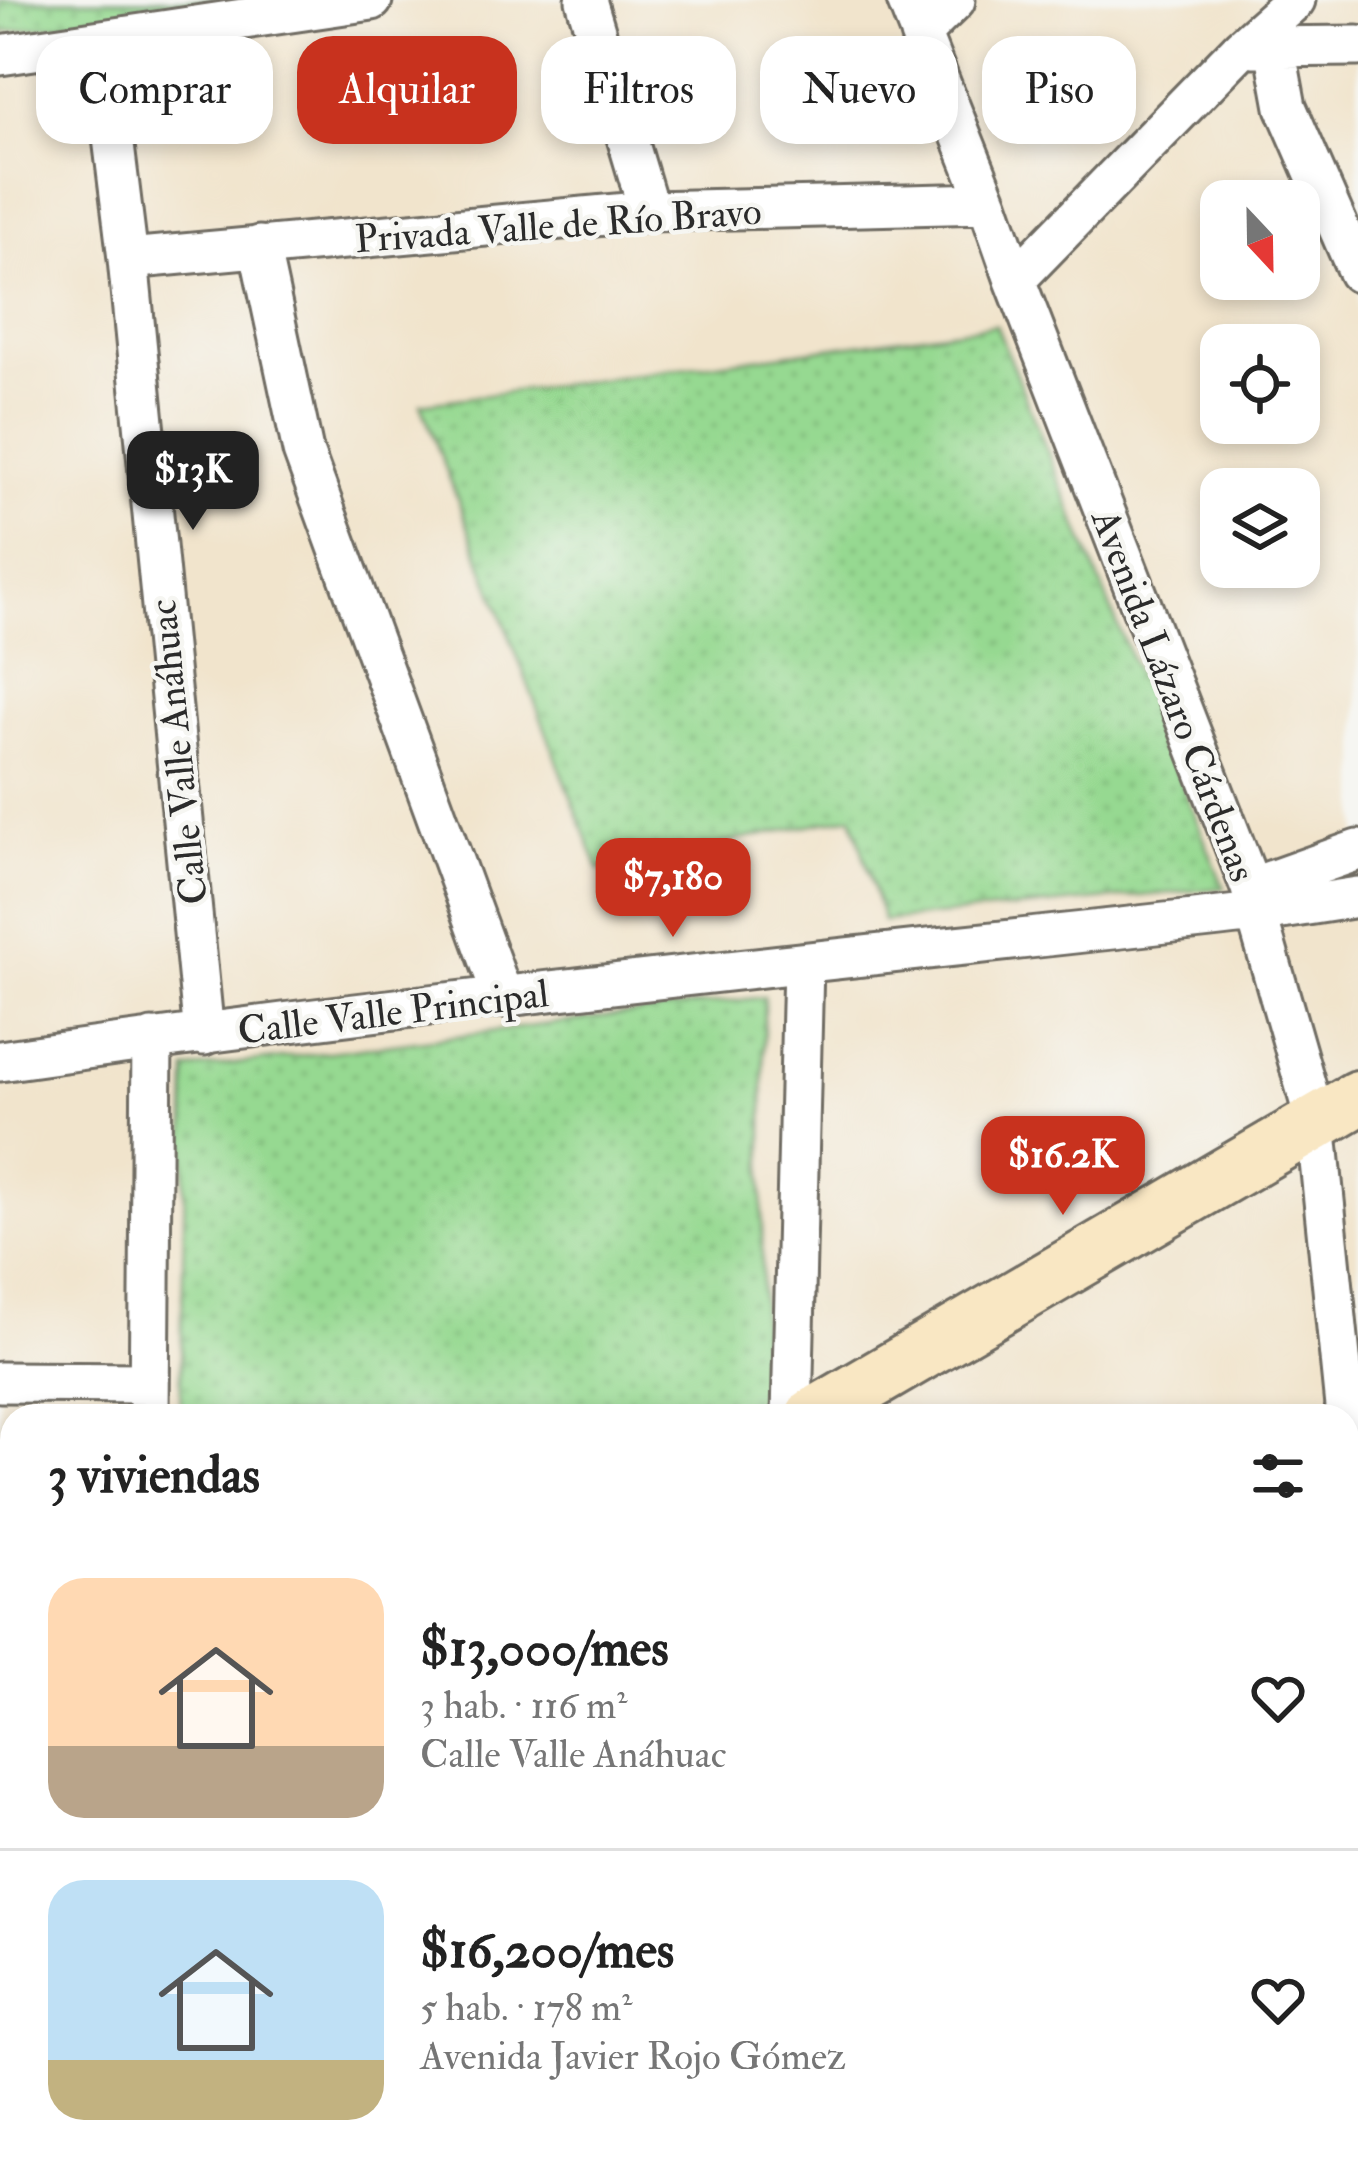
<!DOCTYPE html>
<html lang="es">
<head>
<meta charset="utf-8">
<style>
  :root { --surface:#fff; --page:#f2f2f2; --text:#222; --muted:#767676; --line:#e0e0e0; --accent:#c8321e }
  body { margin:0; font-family:"IM FELL Double Pica",serif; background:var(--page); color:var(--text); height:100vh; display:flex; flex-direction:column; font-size:45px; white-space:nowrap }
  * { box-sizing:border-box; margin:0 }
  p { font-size:39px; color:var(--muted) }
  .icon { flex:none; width:66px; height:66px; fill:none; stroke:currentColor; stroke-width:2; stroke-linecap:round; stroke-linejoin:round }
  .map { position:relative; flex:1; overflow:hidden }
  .details { position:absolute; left:0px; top:1404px; width:1359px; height:771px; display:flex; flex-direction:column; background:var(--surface); border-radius:36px 36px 0 0; box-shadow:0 6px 18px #0003 }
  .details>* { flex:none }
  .guide { position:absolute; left:36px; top:36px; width:1287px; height:108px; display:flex; gap:24px }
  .needle { width:78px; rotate:158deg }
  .controls { position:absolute; left:1200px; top:180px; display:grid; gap:24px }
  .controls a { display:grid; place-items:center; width:120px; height:120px; border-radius:24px; background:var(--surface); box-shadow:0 6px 18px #0003; font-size:60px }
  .price { position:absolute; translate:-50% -102px; padding:0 27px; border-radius:24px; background:var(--accent); color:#fff; font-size:39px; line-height:78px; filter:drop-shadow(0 3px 6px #0008) }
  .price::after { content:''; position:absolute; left:50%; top:72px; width:36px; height:27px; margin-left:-18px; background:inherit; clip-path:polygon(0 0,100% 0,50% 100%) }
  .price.active { background:#222; color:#fff }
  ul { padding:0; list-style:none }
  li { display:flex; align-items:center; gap:36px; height:300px; padding:0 48px }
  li+li { border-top:3px solid var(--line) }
  li span { display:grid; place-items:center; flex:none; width:336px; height:240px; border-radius:36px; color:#555 }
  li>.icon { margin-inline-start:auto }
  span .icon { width:144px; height:144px; fill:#fffc; stroke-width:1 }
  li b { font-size:51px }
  h2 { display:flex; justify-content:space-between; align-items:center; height:144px; padding:0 48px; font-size:51px }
  .pill { padding:0 42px; border-radius:36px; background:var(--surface); box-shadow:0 6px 18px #0003; font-size:42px; line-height:108px }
  .pill.active { background:var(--accent); color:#fff }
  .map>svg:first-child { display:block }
  .grass { fill:url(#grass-dots); stroke:#60825e; stroke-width:3 }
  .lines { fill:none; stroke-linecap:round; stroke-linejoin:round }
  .street-casing { stroke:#706c63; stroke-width:45 }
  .secondary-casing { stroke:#706c63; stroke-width:60 }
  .street { stroke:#fff; stroke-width:39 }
  .secondary { stroke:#f9e7c3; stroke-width:54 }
  .labels { text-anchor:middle; stroke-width:9; stroke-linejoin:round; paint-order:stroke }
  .street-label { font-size:39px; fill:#2b2b2b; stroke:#f6f6f2 }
</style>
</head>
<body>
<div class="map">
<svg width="1358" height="2174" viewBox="0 0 1358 2174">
  <defs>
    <pattern id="grass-dots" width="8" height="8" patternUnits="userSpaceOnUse" patternTransform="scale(3)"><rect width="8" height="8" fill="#96d991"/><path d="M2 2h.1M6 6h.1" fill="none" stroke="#81ba7d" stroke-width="1.8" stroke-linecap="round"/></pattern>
  </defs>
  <rect width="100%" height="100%" fill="#f6f6f2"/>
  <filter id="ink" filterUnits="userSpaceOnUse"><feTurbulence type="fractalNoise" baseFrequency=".00833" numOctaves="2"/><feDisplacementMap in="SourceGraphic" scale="24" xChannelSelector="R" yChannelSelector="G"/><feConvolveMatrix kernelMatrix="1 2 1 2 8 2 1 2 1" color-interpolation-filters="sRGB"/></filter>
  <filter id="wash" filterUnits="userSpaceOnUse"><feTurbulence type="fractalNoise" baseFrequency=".004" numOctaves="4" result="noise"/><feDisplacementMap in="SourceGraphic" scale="48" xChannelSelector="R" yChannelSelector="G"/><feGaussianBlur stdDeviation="2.7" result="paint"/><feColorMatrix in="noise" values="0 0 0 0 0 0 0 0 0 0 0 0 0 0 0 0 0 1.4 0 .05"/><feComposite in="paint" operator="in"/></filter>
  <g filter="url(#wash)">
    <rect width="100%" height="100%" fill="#f1e4cc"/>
    <!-- grass -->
    <path class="grass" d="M 0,0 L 225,0 L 0,33 Z
      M 996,325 L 1224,888 L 883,921 L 852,816 L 599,870 L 421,404 Z
      M 764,997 L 761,1399 L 732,1416 L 180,1416 L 187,1070 Z
      M 172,2163 L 751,2163 L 751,2174 L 172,2174 Z"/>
  </g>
  <g filter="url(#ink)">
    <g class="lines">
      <defs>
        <path id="street" d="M 586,0 L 649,211
          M 907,0 L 988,203 L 1015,280 L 1251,888 L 1256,913 L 1316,1122 L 1346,1416
          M 920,34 L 955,0
          M 101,40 L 128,259 L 204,1035
          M 1253,47 L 1358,46
          M 1275,47 L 1286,107 L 1358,272
          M 0,55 L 372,0
          M 259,246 L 303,451 L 503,997
          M 128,259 L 649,211 L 988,203
          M 1015,280 L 1242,47 L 1295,0
          M 1251,888 L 1358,850
          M 0,1061 C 417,1001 837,960 1256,913 L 1358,897
          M 0,1382 L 149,1383
          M 149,1416 L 152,1039
          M 792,1416 L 803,964
          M 1347,1423 L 1358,1524
          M 137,2174 L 138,2163
          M 785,2174 L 785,2163
          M 1314,2174 L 1314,2163"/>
        <path id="secondary" d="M 813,1416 L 1358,1098
          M 0,1882 L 12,1875"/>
      </defs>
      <!-- street casing -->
      <use href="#street" class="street-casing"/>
      <!-- secondary casing -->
      <use href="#secondary" class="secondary-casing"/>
      <!-- street -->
      <use href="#street" class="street"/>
      <!-- secondary -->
      <use href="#secondary" class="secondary"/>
    </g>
  </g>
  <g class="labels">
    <!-- street labels -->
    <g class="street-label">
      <text transform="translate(558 224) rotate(-4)" y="14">Privada Valle de Río Bravo</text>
      <text transform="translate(1175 695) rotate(69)" y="14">Avenida Lázaro Cárdenas</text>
      <text transform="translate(177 752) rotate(-96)" y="14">Calle Valle Anáhuac</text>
      <text transform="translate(393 1011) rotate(-7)" y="14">Calle Valle Principal</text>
    </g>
  </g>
</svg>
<div class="controls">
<a><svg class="needle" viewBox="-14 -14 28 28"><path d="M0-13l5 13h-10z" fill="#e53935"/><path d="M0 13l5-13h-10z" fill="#767676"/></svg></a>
<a><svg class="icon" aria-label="locate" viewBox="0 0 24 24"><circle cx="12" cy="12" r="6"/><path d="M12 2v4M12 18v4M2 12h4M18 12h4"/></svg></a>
<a><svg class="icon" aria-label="layers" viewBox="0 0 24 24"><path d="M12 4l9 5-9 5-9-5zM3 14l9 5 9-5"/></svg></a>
</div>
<b class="price active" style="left:193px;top:533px">$13K</b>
<b class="price" style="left:673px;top:940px">$7,180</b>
<b class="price" style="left:1063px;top:1218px">$16.2K</b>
<div class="guide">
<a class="pill">Comprar</a>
<a class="pill active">Alquilar</a>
<a class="pill">Filtros</a>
<a class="pill">Nuevo</a>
<a class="pill">Piso</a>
</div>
<section class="details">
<h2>3 viviendas<svg class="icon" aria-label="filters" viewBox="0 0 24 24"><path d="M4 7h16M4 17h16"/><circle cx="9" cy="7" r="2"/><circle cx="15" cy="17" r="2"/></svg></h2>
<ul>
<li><span style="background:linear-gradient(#ffd9b3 70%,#b9a48a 0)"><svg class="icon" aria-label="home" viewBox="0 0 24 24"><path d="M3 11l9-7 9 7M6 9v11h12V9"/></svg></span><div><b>$13,000/mes</b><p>3 hab. · 116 m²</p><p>Calle Valle Anáhuac</p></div><svg class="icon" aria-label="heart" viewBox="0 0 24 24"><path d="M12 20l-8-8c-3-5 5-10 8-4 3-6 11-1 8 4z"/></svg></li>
<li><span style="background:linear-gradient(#bfe0f5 75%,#c2b280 0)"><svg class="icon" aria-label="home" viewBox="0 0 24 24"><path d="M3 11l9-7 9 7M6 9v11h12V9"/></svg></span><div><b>$16,200/mes</b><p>5 hab. · 178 m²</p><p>Avenida Javier Rojo Gómez</p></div><svg class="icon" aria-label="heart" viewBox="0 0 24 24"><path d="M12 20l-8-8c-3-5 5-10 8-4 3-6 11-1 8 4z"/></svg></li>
</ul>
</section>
</div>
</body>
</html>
